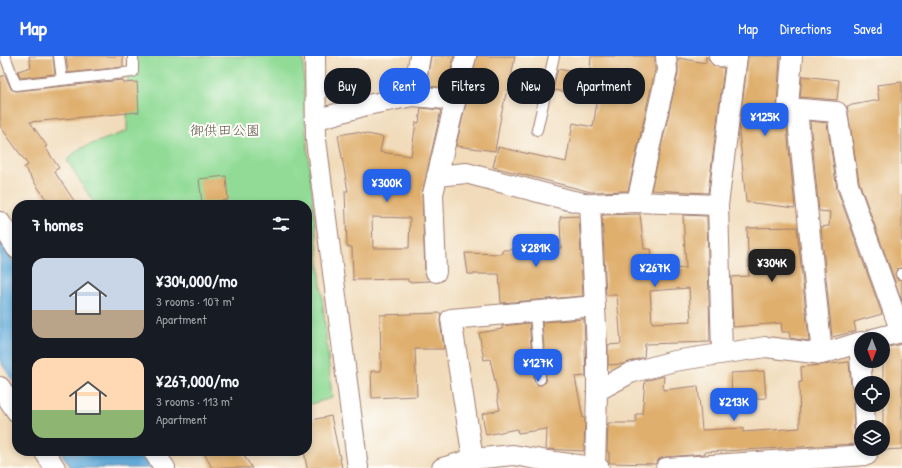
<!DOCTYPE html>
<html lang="en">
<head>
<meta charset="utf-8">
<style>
  :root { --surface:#171b24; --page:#242831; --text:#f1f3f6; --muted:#9ea1a6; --accent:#2563eb }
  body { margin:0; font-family:"Patrick Hand","Klee One",sans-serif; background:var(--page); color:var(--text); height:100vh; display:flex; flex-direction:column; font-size:15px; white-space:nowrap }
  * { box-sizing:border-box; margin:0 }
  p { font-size:13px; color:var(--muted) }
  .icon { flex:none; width:22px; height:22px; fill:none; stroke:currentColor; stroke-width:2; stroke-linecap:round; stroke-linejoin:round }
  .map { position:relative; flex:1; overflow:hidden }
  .details { position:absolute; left:12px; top:144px; width:300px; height:256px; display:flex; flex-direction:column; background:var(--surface); border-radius:16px; box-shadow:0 2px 6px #0003 }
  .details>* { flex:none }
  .top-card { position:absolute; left:324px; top:12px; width:380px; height:36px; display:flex; gap:8px }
  .needle { width:26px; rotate:180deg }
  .buttons { position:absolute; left:854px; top:276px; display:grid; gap:8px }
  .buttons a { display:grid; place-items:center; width:36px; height:36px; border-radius:50%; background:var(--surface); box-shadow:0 2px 6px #0003; font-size:20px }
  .price { position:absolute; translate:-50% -34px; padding:0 9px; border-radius:8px; background:var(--accent); color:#fff; font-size:13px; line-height:26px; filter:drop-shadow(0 1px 2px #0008) }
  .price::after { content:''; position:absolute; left:50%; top:24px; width:12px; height:9px; margin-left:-6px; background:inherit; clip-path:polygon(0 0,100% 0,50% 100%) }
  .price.active { background:#222; color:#fff }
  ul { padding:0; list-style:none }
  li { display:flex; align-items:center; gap:12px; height:100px; padding:0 20px }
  li span { display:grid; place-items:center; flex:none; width:112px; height:80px; border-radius:12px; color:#555 }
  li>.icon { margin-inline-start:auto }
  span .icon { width:48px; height:48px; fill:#fffc; stroke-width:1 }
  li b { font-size:17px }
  h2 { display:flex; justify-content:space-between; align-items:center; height:48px; padding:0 20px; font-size:17px }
  .tag { padding:0 14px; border-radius:16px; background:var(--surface); box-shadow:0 2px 6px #0003; font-size:14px; line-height:36px }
  .tag.active { background:var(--accent); color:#fff }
  header { display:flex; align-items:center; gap:24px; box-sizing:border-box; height:56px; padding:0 20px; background:var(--accent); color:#fff }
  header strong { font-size:19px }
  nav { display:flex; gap:22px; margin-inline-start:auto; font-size:14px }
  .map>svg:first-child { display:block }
  .green { fill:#91db96; stroke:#6e7d60 }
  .water { fill:#65addc; stroke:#586684 }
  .building { fill:#dfaf6d; fill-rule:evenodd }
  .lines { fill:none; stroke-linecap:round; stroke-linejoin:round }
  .lane-casing { stroke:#9e7d72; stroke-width:12 }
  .street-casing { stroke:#9e7d72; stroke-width:22 }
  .lane { stroke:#fff; stroke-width:10 }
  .street { stroke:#fff; stroke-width:20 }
  .labels { text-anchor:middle; stroke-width:4; stroke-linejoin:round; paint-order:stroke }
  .park-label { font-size:14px; fill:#5f574b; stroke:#fdfcf7 }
</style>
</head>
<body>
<header>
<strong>Map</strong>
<nav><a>Map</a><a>Directions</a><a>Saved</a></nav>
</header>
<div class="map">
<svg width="902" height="412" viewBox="0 0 902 412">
  <rect width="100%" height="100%" fill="#fdfcf7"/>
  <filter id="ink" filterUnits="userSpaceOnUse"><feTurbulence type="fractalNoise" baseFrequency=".025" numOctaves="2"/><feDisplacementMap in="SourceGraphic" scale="8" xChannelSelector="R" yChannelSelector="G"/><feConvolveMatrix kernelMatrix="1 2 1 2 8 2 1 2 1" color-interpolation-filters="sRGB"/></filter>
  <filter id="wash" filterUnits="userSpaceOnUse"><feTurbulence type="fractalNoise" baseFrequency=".012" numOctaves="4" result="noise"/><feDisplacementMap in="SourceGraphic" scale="16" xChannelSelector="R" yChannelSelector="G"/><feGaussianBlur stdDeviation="0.9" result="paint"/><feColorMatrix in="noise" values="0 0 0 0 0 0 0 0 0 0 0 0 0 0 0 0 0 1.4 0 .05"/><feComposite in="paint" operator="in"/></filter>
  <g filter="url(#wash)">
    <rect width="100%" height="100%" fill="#f1dbba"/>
    <!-- green -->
    <path class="green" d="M 128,0 L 303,0 L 305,64 L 332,342 L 307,349 L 307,149 L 95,149 L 67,104 L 79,93 L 127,75 Z"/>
    <!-- water -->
    <path class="water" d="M 0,182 L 17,211 L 17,331 L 0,305 Z
      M 60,395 L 141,395 L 152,412 L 71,412 Z"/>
    <g id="blocks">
      <!-- building -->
      <path class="building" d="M 29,0 L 53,0 L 55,18 L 20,22 L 18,15 L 31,11 Z
        M 66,0 L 123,0 L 123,11 L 68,17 Z
        M 431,0 L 454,0 L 447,32 L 426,30 Z
        M 477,0 L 515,0 L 509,34 L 507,34 L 501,59 L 495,95 L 456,90 Z
        M 591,0 L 655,0 L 655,14 L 628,135 L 591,136 L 493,111 L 498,91 L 566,106 L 573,67 L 593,71 L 598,40 L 553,34 L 558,13 L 576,16 L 576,12 L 590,14 Z
        M 706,0 L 713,9 L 724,12 L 708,137 L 651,134 L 678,18 L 678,2 L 706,7 Z
        M 748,0 L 780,0 L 777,52 L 778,57 L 786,63 L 795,152 L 746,146 L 739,75 Z
        M 5,19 L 11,33 L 16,35 L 123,24 L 123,27 L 137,26 L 139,56 L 30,66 L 47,90 L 45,91 L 59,112 L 54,115 L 77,149 L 50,149 L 24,111 L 28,109 L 0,70 L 0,21 Z
        M 802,20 L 839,24 L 837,44 L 800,41 Z
        M 902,26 L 902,212 L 897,213 L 895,218 L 897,223 L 902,224 L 902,245 L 859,126 L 847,50 L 879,44 L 877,29 Z
        M 421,52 L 441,54 L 422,138 L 425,216 L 430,225 L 408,226 L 408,223 L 353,224 L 352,191 L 347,191 L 345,135 L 348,135 L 338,79 L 356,76 L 383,81 L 380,96 L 411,100 L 416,66 L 419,67 ZM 372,161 L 410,162 L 409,192 L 373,192 Z
        M 810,65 L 827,67 L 837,133 L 882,258 L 854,266 L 856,275 L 832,281 L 821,171 L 829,170 L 830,156 L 819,155 Z
        M 226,120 L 228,144 L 202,147 L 199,123 Z
        M 640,158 L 644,193 L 651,193 L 653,214 L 686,212 L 683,159 L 707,160 L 710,286 L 645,288 L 644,301 L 623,308 L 608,309 L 608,289 L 621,288 L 617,239 L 606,239 L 602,159 ZM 689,232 L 691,265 L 652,267 L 650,235 Z
        M 579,160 L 583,240 L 501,247 L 499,218 L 468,218 L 465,197 L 502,198 L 502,194 L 561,192 L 560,161 Z
        M 797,171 L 809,285 L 790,282 L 789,276 L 782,276 L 781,267 L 733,271 L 731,221 L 749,220 L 747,172 Z
        M 441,257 L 440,265 L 444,293 L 415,293 L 417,340 L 372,342 L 371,315 L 381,315 L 380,259 Z
        M 584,263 L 586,320 L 575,321 L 583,362 L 585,362 L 584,395 L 546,393 L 547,373 L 518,377 L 517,373 L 486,379 L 482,358 L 500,354 L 497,340 L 498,339 L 490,303 L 484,304 L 479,277 L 502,273 L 502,270 L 529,267 L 534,323 L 537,329 L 541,329 L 546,326 L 546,323 L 542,266 Z
        M 902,288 L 902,393 L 883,394 L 883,292 Z
        M 849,306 L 851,328 L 853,334 L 858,339 L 854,343 L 853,350 L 854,372 L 856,378 L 861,382 L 857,388 L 705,396 L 705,398 L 665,401 L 659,403 L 655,408 L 609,407 L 609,396 L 607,396 L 608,367 L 636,367 L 636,358 L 642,358 L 645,325 L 664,320 L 663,334 L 698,330 L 702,374 L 743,372 L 743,376 L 800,372 L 799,326 L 802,326 L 801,311 Z
        M 764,315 L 766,342 L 732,344 L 731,317 Z
        M 331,360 L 342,412 L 307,412 L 304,395 L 307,395 L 307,365 Z
        M 203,395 L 241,395 L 252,412 L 212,412 Z"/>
    </g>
  </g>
  <g filter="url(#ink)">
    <use href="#blocks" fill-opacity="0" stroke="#9e7d72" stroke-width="1"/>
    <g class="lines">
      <defs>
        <path id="lane" d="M 5,0 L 16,29 L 133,16 L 133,0
          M 59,0 L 62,24
          M 537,74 L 554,0
          M 901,218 L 902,218
          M 535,256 L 540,323"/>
        <path id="street" d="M 315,0 L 316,84 L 358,412
          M 719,0 L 737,2
          M 792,0 L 788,52 L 837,56 L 848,129 L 901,276 L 873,283
          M 413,40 L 420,0
          M 797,54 L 822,298
          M 315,64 L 367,49 L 413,40 L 456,44
          M 437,120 L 466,117 L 569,144 L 590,148 L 637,146 L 718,149
          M 637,146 L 667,15 L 666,0
          M 590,148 L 597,292 L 597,335
          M 0,166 L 17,193
          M 436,216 L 433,138 L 466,0
          M 859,287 L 862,327
          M 722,296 L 718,149 L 737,0
          M 0,331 L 17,356
          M 864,349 L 865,371
          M 44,395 L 55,412
          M 153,395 L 165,412
          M 473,403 L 451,263 L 595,250
          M 595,411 L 597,335 L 630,317 L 674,305 L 766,291 L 822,298 L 861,286
          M 442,412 L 473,403 L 513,399 L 548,405 L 599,412
          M 666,412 L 867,399 L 867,393"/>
      </defs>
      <!-- lane casing -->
      <use href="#lane" class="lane-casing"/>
      <!-- street casing -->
      <use href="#street" class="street-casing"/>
      <!-- lane -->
      <use href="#lane" class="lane"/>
      <!-- street -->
      <use href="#street" class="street"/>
    </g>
  </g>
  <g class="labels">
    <!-- park labels -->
    <g class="park-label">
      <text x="225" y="79">御供田公園</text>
    </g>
  </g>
</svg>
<div class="buttons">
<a><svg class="needle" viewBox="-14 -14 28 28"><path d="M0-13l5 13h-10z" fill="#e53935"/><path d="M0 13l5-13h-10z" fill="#9ea1a6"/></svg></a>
<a><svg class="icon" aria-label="locate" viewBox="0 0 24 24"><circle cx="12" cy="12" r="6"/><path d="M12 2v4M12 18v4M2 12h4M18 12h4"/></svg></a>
<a><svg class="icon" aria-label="layers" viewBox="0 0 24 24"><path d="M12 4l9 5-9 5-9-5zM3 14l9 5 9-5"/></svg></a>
</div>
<b class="price" style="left:765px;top:81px">¥125K</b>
<b class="price" style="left:387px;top:147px">¥300K</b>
<b class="price" style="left:536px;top:212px">¥281K</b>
<b class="price active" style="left:772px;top:227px">¥304K</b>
<b class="price" style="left:655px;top:232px">¥267K</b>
<b class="price" style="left:538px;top:327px">¥127K</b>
<b class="price" style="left:734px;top:366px">¥213K</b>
<div class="top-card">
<a class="tag">Buy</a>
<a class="tag active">Rent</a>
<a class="tag">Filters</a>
<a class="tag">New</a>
<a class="tag">Apartment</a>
</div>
<section class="details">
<h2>7 homes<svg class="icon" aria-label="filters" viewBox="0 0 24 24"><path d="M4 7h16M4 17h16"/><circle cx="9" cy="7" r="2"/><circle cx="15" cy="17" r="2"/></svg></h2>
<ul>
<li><span style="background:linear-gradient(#c9d6e8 65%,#b9a48a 0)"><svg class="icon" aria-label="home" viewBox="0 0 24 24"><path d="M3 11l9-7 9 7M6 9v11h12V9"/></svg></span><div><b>¥304,000/mo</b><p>3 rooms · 107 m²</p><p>Apartment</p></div></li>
<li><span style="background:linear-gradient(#ffd9b3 65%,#8fb573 0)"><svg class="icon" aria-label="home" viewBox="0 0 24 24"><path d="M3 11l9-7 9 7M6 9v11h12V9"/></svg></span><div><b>¥267,000/mo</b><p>3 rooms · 113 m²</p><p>Apartment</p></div></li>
</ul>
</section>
</div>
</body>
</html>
